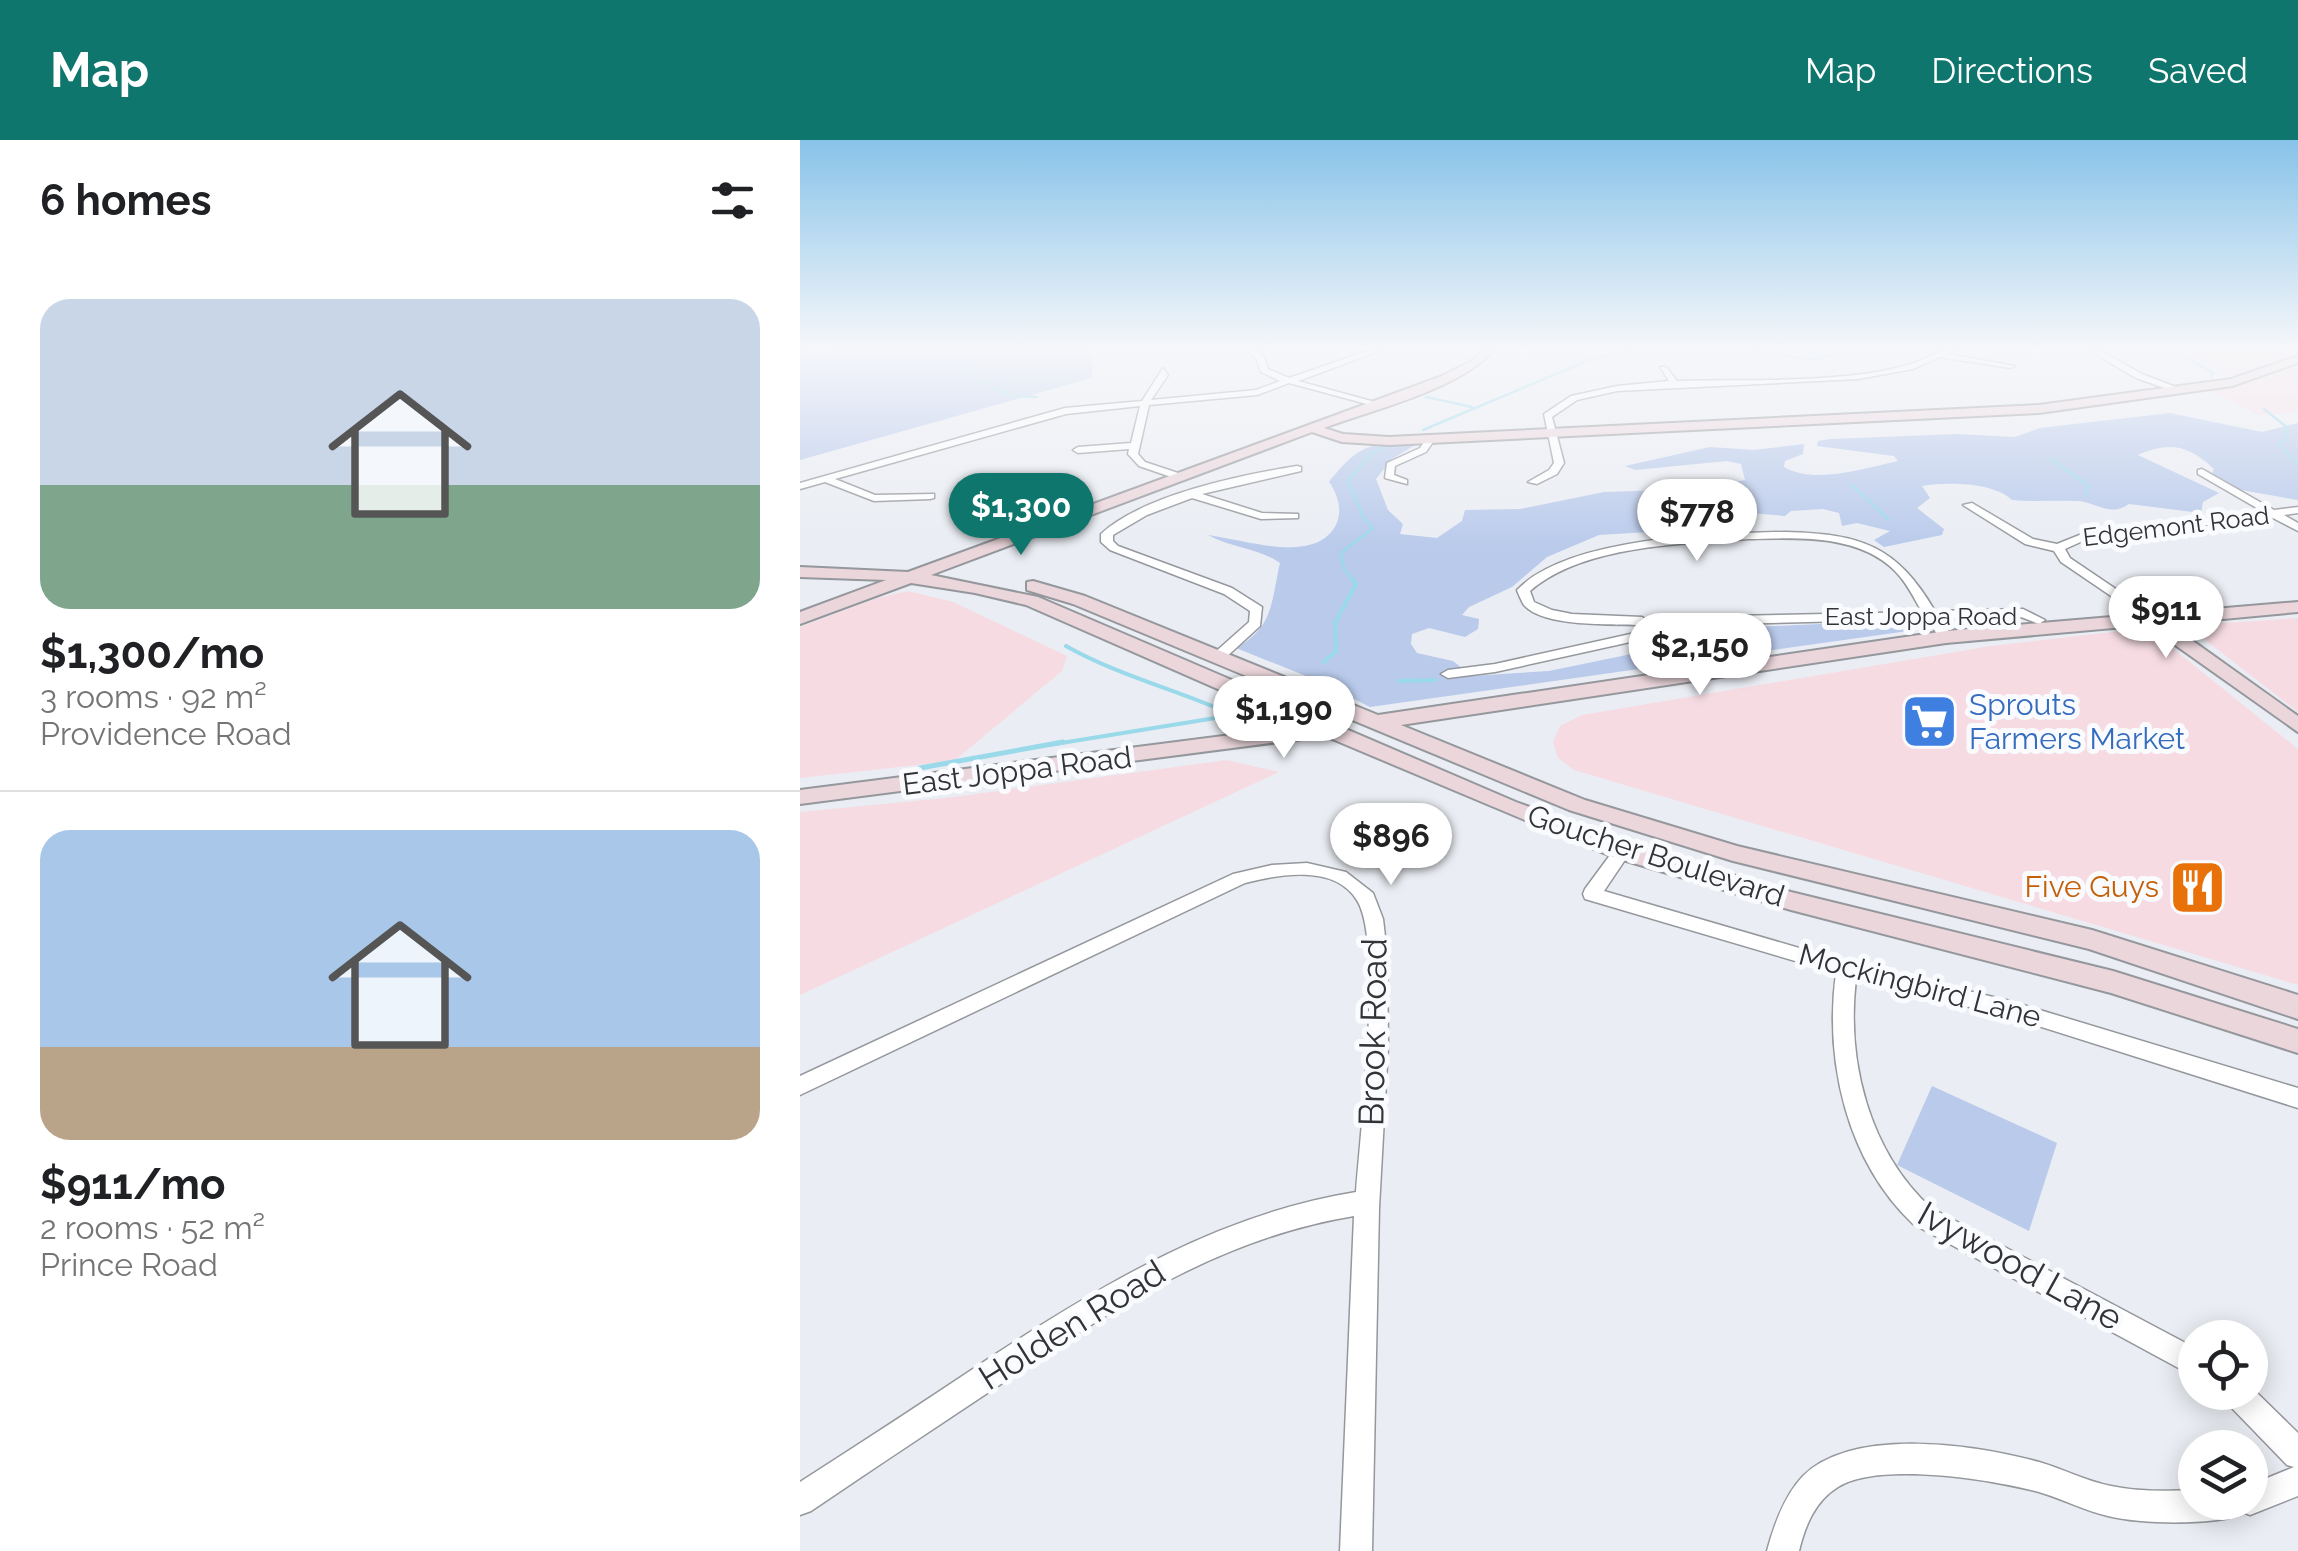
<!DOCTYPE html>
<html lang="en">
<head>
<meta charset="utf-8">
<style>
  :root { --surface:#fff; --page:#f6f6f6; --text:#202124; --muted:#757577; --line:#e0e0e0; --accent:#0f766e }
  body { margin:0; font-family:Raleway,sans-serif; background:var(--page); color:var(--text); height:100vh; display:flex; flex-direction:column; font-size:38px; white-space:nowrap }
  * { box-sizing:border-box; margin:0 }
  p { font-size:32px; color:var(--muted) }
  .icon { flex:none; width:55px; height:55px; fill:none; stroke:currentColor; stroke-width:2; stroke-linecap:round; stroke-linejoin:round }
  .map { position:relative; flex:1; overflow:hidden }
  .sheet { display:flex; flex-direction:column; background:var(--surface); width:800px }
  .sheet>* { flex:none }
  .fabs { position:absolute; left:1378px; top:1180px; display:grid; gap:20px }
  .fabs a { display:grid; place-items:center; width:90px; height:90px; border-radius:50%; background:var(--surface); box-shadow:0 5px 25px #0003; font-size:50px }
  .price { position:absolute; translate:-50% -85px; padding:0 22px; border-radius:35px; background:#fff; color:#222; font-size:32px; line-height:65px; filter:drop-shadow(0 2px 5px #0008) }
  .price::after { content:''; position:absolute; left:50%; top:60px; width:30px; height:22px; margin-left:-15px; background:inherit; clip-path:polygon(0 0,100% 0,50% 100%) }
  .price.current { background:var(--accent); color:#fff }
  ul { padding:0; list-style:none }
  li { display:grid; align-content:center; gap:20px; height:530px; padding:0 40px }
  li+li { border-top:2px solid var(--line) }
  li span { display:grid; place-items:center; height:310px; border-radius:30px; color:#555 }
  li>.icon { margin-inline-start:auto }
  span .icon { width:180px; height:180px; fill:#fffc; stroke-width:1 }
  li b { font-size:42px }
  h2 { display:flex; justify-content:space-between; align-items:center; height:120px; padding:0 40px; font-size:42px }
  header { display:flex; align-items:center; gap:60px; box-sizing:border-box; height:140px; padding:0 50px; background:var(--accent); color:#fff }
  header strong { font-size:48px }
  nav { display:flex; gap:55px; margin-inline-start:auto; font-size:35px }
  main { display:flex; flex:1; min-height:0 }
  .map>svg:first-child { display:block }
  .commercial { fill:#f6dce2 }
  .green { fill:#b9caeb }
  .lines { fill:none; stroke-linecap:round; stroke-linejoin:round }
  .stream-far2 { stroke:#99d9ea; stroke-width:2.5 }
  .stream-far1 { stroke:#99d9ea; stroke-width:4 }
  .stream { stroke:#99d9ea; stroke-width:5 }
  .street-casing { stroke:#94979c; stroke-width:3 }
  .secondary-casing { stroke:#94979c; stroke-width:4 }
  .street { fill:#fff; fill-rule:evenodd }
  .secondary { fill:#ebd6db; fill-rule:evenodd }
  .labels { text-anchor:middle; stroke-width:10; stroke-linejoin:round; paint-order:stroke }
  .far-street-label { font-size:25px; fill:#323335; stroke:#f9fbfe }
  .shop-label { font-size:30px; fill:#366cbe; stroke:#f9fbfe; text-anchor:start }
  .street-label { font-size:30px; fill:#323335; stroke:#f9fbfe }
  .food-label { font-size:30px; fill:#c56008; stroke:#f9fbfe; text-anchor:end }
  .near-street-label { font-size:35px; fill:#323335; stroke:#f9fbfe }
</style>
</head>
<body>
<header>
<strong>Map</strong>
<nav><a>Map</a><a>Directions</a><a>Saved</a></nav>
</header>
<main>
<section class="sheet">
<h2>6 homes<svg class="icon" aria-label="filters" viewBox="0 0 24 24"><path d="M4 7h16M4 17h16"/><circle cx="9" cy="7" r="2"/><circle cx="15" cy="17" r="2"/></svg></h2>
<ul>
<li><span style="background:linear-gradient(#c9d6e8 60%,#7fa58c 0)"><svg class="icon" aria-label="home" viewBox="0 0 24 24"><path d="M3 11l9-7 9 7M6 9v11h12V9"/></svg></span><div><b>$1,300/mo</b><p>3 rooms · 92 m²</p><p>Providence Road</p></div></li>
<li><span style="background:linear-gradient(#a9c7e8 70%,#b9a48a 0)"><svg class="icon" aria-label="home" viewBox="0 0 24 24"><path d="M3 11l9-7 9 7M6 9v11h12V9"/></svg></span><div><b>$911/mo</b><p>2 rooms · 52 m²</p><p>Prince Road</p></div></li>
</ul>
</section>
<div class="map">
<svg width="1498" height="1411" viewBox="0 0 1498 1411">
  <rect width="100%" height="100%" fill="#eaedf3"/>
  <!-- commercial -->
  <path class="commercial" d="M 1381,210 L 1495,210 L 1472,224 L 1434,236 Z
    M 1498,226 L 1498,270 L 1493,272 L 1458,275 L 1412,251 Z
    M 108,451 L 153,462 L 267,516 L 262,531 L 154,621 L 0,638 L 0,487 L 78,458 Z
    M 1498,478 L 1498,572 L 1399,495 L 1394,485 Z
    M 1339,489 L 1355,494 L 1498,609 L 1498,845 L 774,630 L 758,618 L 753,602 L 760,586 L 782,575 L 1191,506 Z
    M 427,620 L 479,632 L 0,855 L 0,672 L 146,658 Z"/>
  <!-- green -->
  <path class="green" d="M 0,210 L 12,210 L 8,215 L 34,210 L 293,210 L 292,238 L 0,320 Z
    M 1370,273 L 1462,292 L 1498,283 L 1498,360 L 1441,350 L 1412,333 L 1414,329 C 1387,304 1369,302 1338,315 L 1419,353 L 1403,362 L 1401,373 L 1329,364 C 1310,378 1295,361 1276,361 C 1255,360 1233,362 1212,360 C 1193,342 1147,342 1122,346 L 1130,358 L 1117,368 L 1144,389 L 1142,395 L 1084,407 L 1074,400 L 1090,391 L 1057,383 L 1042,386 L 1039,373 L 1023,369 L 991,371 L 985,376 L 951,373 L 912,378 L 878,377 L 862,389 L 848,392 L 799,395 L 747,417 L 712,447 L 669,467 L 662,475 L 679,479 L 678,489 L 665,497 L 629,488 L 612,494 L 611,504 L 617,513 L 653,521 L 672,536 L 749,531 L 933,493 L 932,488 L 1062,482 L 1113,486 L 1108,491 L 570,567 L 521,542 L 436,508 C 474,487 471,462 480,423 C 459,408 431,408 408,395 C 436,399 469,409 496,407 C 536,405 551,373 529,342 C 561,302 571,303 620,302 L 592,319 L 576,339 L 588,370 L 603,384 L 600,394 L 637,398 L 662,381 L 665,370 L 720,369 L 804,352 L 895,349 L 945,340 L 941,324 L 927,321 L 835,330 L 825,326 L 910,307 L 954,310 L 1004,304 L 1003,314 L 985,321 L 984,327 C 1015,345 1065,328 1098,321 L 1094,316 L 1017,306 L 1018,301 L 1030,299 L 1157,294 L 1215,297 L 1240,288 Z
    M 1132,946 L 1257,1003 L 1229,1091 L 1097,1025 Z"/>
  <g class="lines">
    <!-- stream-far2 -->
    <path class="stream-far2" d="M 947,210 L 1015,220 L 1044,210
      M 1374,210 L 1413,233 L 1411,237
      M 0,220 L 155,219 L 183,242 L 213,256 L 237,257
      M 626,257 L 672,267
      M 1464,269 L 1488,288 L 1484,291 L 1487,299 L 1479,304 L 1498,325
      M 623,290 L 789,220 L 834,210
      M 1250,319 L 1288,345 L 1286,356
      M 1051,344 L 1088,379
      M 554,441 L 544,429 L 541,413 L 573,388 L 564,378 L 548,341 L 572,313 L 584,307"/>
    <!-- stream-far1 -->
    <path class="stream-far1" d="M 266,506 C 317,535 377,550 431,574
      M 524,522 L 536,511 L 535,483 L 556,444 L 552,439
      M 599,541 L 635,540
      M 249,605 L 434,575"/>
    <!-- stream -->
    <path class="stream" d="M 120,628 L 263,602"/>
    <defs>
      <path id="street" d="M 447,210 L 456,210 L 464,217 L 468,229 L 489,238 L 570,210 L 582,210 L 498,241 L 582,264 L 578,267 L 489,243 L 457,255 L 349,265 L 338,314 L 345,322 L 384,335 L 385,337 L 380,340 L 339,326 L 328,314 L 329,309 L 278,313 L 273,310 L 278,307 L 331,303 L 340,266 L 266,274 L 35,339 L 75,355 L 134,354 L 134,358 L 130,359 L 74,361 L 25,342 L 0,349 L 0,343 L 265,268 L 342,261 L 363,228 L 368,235 L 351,260 L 456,250 L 480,241 L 461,232 L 456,218 Z
        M 1144,210 L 1155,210 L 1147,214 L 1215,226 L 1211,228 L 1140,217 L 1113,229 L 1058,239 L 817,251 L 777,260 L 752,277 L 764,323 L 757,334 L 737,344 L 728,342 L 749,330 L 754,323 L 744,274 L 771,256 L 817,246 L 869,241 L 860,227 L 866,227 L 877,241 C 948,239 1040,244 1108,225 C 1120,222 1132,215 1144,210 Z
        M 1289,210 L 1299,210 L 1342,234 L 1386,251 L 1379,253 L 1336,238 Z
        M 627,297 L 635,299 L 626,312 L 595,326 L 594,335 L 607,340 L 607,344 L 585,338 L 587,323 L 620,308 Z
        M 497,326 L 501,327 L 501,331 L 402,354 L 462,373 L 498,374 L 498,378 L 461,379 L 392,358 L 347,375 L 313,395 L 313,401 L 318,406 L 432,448 L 462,467 L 460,486 L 423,520 L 413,520 L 413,514 L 449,482 L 450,471 L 424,454 L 310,410 L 301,402 L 301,394 C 343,355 441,335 497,326 Z
        M 1402,329 L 1474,370 L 1498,367 L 1498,373 L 1484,375 L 1498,383 L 1498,391 L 1471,377 L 1285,400 L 1265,409 L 1270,418 L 1341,466 L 1341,472 L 1336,473 L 1261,422 L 1254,411 L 1225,404 L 1163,365 L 1172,363 L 1233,399 L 1257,404 L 1282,394 L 1462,371 L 1398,334 L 1398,330 Z
        M 986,392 C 1061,394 1096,405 1135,471 L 1223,469 L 1245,480 L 1239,484 L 1221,477 L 1140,479 L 1153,497 L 1146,501 L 1141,500 L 1127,479 L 930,484 L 853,497 L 695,532 L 648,538 L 641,534 L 648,530 L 695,524 L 844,491 L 838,485 C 811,484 743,487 724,465 C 723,464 717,451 717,450 C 768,397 915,393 986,392 ZM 949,399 C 997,398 1058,394 1095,431 C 1107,443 1114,458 1122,472 L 930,476 L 856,489 L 842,477 L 772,474 L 752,470 L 734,462 L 730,451 C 783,405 882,404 949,399 Z
        M 822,705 L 831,711 L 804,751 L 1047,822 L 1210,861 L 1498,948 L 1498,968 L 1210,877 L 1056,839 C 1046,921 1069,1011 1131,1068 L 1395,1208 L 1395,1237 L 1113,1084 C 1047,1021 1024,922 1036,833 L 785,759 L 783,754 L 785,749 L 816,707 Z
        M 507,723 L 546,732 L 573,753 L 583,779 L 587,814 L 588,906 L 579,1068 L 572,1411 L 540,1411 L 554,1076 C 421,1098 317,1166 207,1240 C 142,1283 76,1327 11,1371 L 0,1375 L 0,1342 C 64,1301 128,1259 191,1217 C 305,1143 420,1074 556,1052 C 560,995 583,806 558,762 C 537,724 479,734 445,743 L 0,955 L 0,936 L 433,734 L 472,725 Z
        M 1450,1246 L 1498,1293 L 1498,1356 L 1450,1375 L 1445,1373 C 1415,1386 1341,1384 1308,1376 C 1285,1371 1265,1360 1242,1353 C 1197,1340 1079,1321 1038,1347 C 1015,1361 1005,1386 999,1411 L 967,1411 C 974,1385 984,1356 1003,1336 C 1054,1286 1177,1305 1239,1322 C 1263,1329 1286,1341 1311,1346 C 1339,1352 1367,1351 1395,1350 L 1395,1362 L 1450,1362 L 1450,1345 L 1494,1327 L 1487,1325 L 1426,1262 L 1422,1252 L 1450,1252 Z"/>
      <path id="secondary" d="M 682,210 L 693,210 C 661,249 572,270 524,288 L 543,294 L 589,297 L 1239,265 L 1431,239 L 1498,216 L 1498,223 L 1432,246 L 1239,273 L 589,305 L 542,302 L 512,292 L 131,435 L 238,457 L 716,662 L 831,705 L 991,752 L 1313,831 L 1498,889 L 1498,913 L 1311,853 L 991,770 L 813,717 L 525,596 L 0,664 L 0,650 L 502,586 L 226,465 L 175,453 L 111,443 L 0,484 L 0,472 L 86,440 L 0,437 L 0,427 L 108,432 L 642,236 L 672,221 Z
        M 233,441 L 285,456 L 578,575 L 1146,491 L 1335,475 L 1344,469 L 1354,474 L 1498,462 L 1498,472 L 1369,484 L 1498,576 L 1498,592 L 1347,485 L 1146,503 L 601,585 L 785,660 L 937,706 L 1292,790 L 1498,855 L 1498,879 L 1289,809 L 933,721 L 769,670 L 273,464 L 227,450 L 227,442 Z"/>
    </defs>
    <!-- street casing -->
    <use href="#street" class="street-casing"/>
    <!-- secondary casing -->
    <use href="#secondary" class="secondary-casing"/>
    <!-- street -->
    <use href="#street" class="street"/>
    <!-- secondary -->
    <use href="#secondary" class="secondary"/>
  </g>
  <!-- sky -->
  <linearGradient id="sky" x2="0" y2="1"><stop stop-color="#88c3e9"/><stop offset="0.51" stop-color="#f6f7fa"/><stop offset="1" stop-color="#f6f7fa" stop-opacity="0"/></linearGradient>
  <rect width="1498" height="408" fill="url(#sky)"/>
  <!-- icons -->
  <defs>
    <symbol id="supermarket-square" viewBox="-11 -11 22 22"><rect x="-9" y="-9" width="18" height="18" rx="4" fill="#3f7fe0" stroke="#f9fbfe"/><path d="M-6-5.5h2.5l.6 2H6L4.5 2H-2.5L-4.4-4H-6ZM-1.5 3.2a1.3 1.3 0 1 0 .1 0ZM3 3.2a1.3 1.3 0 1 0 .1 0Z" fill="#fff"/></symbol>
    <symbol id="restaurant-square" viewBox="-11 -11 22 22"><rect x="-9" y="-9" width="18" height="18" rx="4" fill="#e8710a" stroke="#f9fbfe"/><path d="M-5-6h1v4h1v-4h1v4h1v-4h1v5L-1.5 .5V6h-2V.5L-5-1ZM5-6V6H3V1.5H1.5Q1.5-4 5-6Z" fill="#fff"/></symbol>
  </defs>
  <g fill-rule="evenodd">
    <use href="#supermarket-square" x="1098" y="550" width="63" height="63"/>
    <use href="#restaurant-square" x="1366" y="716" width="63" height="63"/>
  </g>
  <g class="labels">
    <!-- far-street labels -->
    <g class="far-street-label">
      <text transform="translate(1376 386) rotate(-7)" y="9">Edgemont Road</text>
      <text x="1121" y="485">East Joppa Road</text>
    </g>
    <!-- shop labels -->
    <g class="shop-label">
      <text x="1169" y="575">Sprouts<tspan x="1169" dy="34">Farmers Market</tspan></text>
    </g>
    <!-- street labels -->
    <g class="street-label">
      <text transform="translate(217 631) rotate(-7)" y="10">East Joppa Road</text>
      <text transform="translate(856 716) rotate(18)" y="10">Goucher Boulevard</text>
      <text transform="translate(1120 846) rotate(15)" y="10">Mockingbird Lane</text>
    </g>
    <!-- food labels -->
    <g class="food-label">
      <text x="1359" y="757">Five Guys</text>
    </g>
    <!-- near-street labels -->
    <g class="near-street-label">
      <text transform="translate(573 892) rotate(-89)" y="12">Brook Road</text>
      <text transform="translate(1220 1126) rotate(29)" y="12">Ivywood Lane</text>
      <text transform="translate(272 1185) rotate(-32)" y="12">Holden Road</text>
    </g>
  </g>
</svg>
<div class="fabs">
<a><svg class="icon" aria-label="locate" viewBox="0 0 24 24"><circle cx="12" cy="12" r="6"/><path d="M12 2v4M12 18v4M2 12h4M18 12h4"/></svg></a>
<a><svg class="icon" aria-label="layers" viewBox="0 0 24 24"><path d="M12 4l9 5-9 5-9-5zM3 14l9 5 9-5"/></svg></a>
</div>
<b class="price current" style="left:221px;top:418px">$1,300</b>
<b class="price" style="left:897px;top:424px">$778</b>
<b class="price" style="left:1366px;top:521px">$911</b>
<b class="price" style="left:900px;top:558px">$2,150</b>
<b class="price" style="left:484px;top:621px">$1,190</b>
<b class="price" style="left:591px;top:748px">$896</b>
</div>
</main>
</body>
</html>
